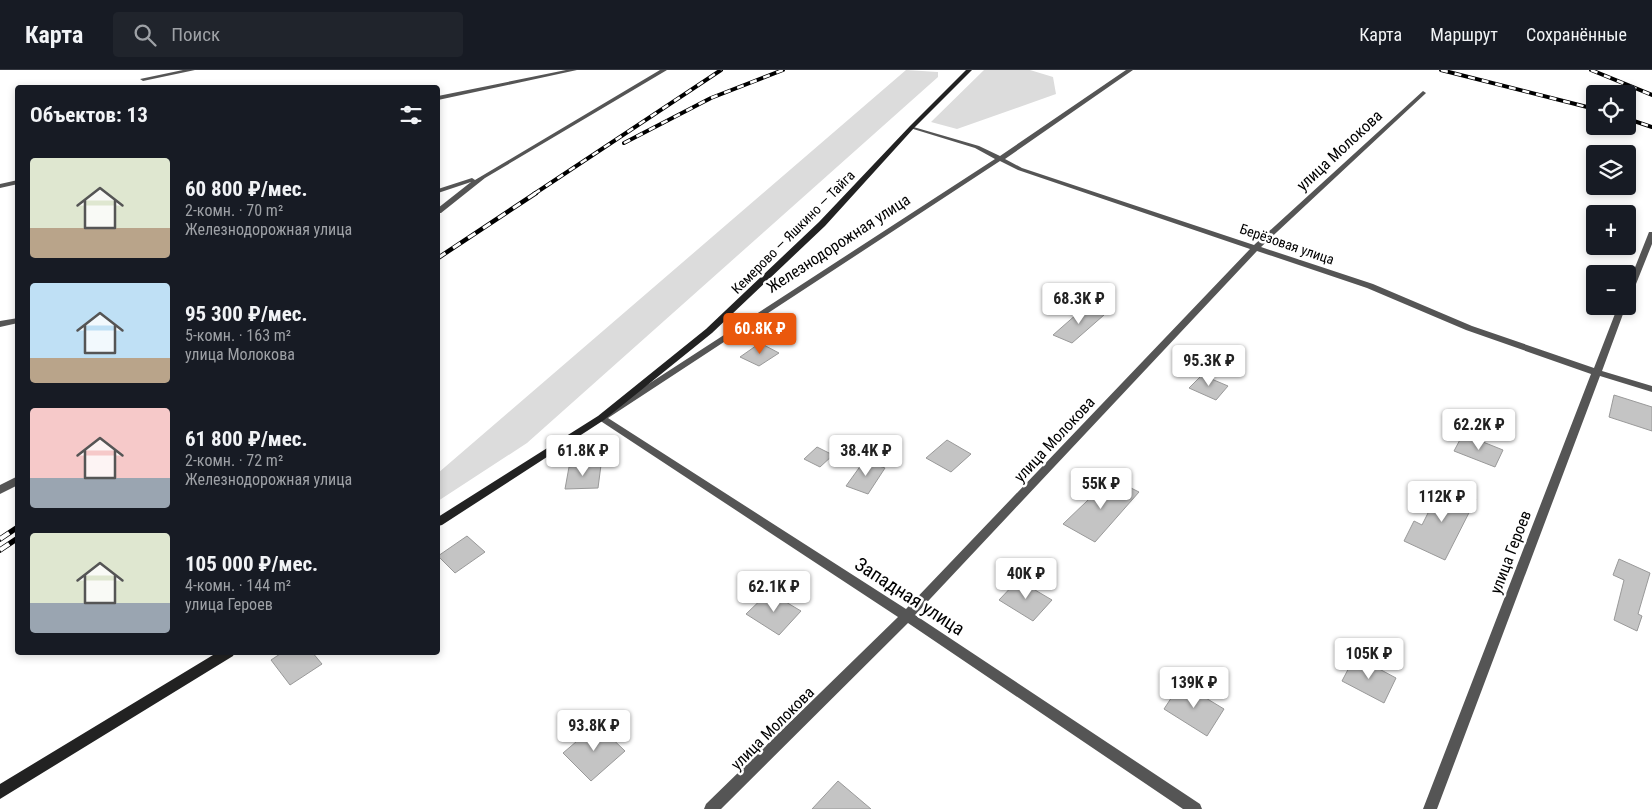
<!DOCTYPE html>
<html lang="ru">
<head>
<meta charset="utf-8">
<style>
  :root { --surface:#171b24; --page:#20242c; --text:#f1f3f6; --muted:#9ea1a6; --line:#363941; --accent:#ea580c }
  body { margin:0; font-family:"Roboto Condensed",sans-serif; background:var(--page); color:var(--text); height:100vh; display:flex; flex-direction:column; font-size:19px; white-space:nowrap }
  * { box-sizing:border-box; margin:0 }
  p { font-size:16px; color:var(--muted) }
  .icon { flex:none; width:28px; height:28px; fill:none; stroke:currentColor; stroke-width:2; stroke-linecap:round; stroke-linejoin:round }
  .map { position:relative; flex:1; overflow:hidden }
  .drawer { position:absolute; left:15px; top:15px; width:425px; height:570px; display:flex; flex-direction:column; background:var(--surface); border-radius:5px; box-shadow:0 2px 8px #0003 }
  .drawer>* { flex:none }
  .buttons { position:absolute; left:1586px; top:15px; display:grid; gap:10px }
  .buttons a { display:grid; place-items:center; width:50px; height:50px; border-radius:5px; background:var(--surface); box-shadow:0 2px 8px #0003; font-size:25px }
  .price { position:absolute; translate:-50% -42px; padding:0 11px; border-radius:5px; background:#fff; color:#222; font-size:16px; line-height:32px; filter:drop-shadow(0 1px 2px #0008) }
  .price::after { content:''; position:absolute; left:50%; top:30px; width:15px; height:11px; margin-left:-8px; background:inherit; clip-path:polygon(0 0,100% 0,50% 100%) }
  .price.current { background:var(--accent); color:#fff }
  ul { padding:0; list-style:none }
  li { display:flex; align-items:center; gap:15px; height:125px; padding:0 15px }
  li span { display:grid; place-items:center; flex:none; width:140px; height:100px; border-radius:5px; color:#555 }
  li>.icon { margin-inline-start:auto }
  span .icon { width:60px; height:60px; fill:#fffc; stroke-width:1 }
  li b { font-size:21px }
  h2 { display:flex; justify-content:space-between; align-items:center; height:60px; padding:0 15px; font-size:21px }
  header { display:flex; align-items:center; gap:30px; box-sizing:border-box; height:70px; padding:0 25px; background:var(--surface); border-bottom:1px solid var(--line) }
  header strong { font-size:24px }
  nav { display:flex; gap:28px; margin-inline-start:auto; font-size:18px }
  .search { width:350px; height:45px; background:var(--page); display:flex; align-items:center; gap:12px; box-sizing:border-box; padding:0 18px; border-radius:5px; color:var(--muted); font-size:19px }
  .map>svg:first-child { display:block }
  .green { fill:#dcdcdc }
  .building { fill:#c4c4c4; stroke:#999 }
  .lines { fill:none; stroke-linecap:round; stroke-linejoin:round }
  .minor { fill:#555; fill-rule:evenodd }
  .secondary { fill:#222; fill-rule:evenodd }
  .rail-far2-casing { stroke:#000; stroke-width:4 }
  .rail-far1-casing { stroke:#000; stroke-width:4.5 }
  .rail-casing { stroke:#000; stroke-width:5.5 }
  .rail-far2 { stroke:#fff; stroke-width:2.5; stroke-dasharray:7; stroke-linecap:butt }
  .rail-far1 { stroke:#fff; stroke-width:3; stroke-dasharray:9; stroke-linecap:butt }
  .rail { stroke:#fff; stroke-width:4; stroke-dasharray:11; stroke-linecap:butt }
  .labels { text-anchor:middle; stroke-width:5; stroke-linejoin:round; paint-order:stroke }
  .far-street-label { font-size:14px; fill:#000; stroke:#fff }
  .street-label { font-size:16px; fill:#000; stroke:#fff }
  .near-street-label { font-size:19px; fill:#000; stroke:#fff }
</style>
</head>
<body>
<header>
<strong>Карта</strong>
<div class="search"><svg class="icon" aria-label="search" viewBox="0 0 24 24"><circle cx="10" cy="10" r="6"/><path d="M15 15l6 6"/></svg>Поиск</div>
<nav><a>Карта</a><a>Маршрут</a><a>Сохранённые</a></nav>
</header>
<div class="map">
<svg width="1652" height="739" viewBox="0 0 1652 739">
  <rect width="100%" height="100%" fill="#fff"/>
  <!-- green -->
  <path class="green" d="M 906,0 L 938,2 L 938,7 L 527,373 L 438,431 L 438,403 Z
    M 984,0 L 1030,0 L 1053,7 L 1056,24 L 957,59 L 931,52 Z"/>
  <!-- building -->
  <path class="building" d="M 1086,236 L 1104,245 L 1072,273 L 1053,265 Z
    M 760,273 L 779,283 L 759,296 L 740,287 Z
    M 1202,305 L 1228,316 L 1216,330 L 1189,318 Z
    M 1614,325 L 1652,337 L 1652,361 L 1609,347 Z
    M 1463,364 L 1503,380 L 1495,397 L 1454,381 Z
    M 947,370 L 971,384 L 951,402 L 926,388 Z
    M 817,377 L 833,385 L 820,397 L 804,389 Z
    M 864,391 L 885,398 L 868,424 L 846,416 Z
    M 601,395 L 598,418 L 565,419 L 569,397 Z
    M 1111,408 L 1139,422 L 1095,472 L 1063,454 Z
    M 1442,415 L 1476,429 L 1445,490 L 1404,471 L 1414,451 L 1422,455 Z
    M 467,466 L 485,482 L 455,503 L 438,486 Z
    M 1619,489 L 1650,503 L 1638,544 L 1642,546 L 1637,561 L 1614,550 L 1624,510 L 1613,505 Z
    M 1018,510 L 1052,530 L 1033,551 L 999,530 Z
    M 769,522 L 801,541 L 779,565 L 746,544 Z
    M 283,582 L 312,582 L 322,594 L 290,615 L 271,590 Z
    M 1355,586 L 1396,608 L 1384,633 L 1342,611 Z
    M 1181,613 L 1224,639 L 1207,666 L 1164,639 Z
    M 597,654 L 625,681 L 591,711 L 563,683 Z
    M 838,711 L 871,739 L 812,739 Z"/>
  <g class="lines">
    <!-- minor -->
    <path class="minor" d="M 183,0 L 195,0 L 143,11 L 140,9 Z
      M 566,0 L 577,0 L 438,30 L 438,26 Z
      M 660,0 L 667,0 L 485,108 L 441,143 L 438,143 L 438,138 L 471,112 L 438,123 L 438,119 L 472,108 L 475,110 Z
      M 1126,0 L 1133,0 L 1005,89 L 1022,98 L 1254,175 L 1423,21 L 1426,23 L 1425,24 L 1261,177 L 1373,214 L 1472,256 L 1594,298 L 1618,236 L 1626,236 L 1602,301 L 1652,316 L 1652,322 L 1600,306 L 1437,739 L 1423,739 L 1591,304 L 1466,260 L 1367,218 L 1257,181 L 915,545 L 1200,734 L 1202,739 L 1183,739 L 908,553 L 721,739 L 704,739 L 706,734 L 898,547 L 596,348 L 995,89 L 975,78 L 910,58 L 910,56 L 979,76 L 1000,86 ZM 1000,91 L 1018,100 L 1250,179 L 906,539 L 608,348 Z
      M 18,110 L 18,114 L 0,118 L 0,114 Z
      M 1649,162 L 1652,162 L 1652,174 L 1632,224 L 1628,226 L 1628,215 Z
      M 18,248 L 18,253 L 0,257 L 0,251 Z
      M 18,406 L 18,415 L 0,424 L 0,415 Z"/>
    <!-- secondary -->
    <path class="secondary" d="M 966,0 L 972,0 L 914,58 L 825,156 L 712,263 L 604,350 L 442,455 L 438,456 L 438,447 L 598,346 L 706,259 L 819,152 L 910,56 Z
      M 218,582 L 235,582 L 233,586 L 0,729 L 0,714 Z"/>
    <defs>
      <path id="rail-far2" d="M 1441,0 L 1595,39
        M 1591,0 L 1652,25
        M 1628,49 L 1652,57
        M 624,73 L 711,28 L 783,0
        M 534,124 L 721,0"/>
      <path id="rail-far1" d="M 438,188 L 536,123"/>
      <path id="rail" d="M 0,469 L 18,457
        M 0,480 L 18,468"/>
    </defs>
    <!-- rail-far2 casing -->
    <use href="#rail-far2" class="rail-far2-casing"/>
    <!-- rail-far1 casing -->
    <use href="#rail-far1" class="rail-far1-casing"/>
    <!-- rail casing -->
    <use href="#rail" class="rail-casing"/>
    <!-- rail-far2 -->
    <use href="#rail-far2" class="rail-far2"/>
    <!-- rail-far1 -->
    <use href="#rail-far1" class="rail-far1"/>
    <!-- rail -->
    <use href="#rail" class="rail"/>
  </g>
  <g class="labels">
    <!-- far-street labels -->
    <g class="far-street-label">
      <text transform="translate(793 162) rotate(-45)" y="5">Кемерово — Яшкино — Тайга</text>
      <text transform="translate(1287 174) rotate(19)" y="5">Берёзовая улица</text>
    </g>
    <!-- street labels -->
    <g class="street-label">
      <text transform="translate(1339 80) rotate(-43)" y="6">улица Молокова</text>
      <text transform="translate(838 173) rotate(-33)" y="6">Железнодорожная улица</text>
      <text transform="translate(1054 369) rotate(-47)" y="6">улица Молокова</text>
      <text transform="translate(1510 482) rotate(-69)" y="6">улица Героев</text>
      <text transform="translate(772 658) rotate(-45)" y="6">улица Молокова</text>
    </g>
    <!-- near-street labels -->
    <g class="near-street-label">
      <text transform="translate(910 526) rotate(33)" y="7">Западная улица</text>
    </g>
  </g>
</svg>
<div class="buttons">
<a><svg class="icon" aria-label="locate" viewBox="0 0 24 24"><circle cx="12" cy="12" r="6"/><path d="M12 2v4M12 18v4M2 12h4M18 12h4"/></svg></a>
<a><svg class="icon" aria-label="layers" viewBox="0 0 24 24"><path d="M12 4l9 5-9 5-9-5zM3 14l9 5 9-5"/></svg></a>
<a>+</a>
<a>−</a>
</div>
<b class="price" style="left:1079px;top:255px">68.3K ₽</b>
<b class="price current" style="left:760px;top:285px">60.8K ₽</b>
<b class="price" style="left:1209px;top:317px">95.3K ₽</b>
<b class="price" style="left:1479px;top:381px">62.2K ₽</b>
<b class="price" style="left:583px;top:407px">61.8K ₽</b>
<b class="price" style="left:866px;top:407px">38.4K ₽</b>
<b class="price" style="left:1101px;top:440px">55K ₽</b>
<b class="price" style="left:1442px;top:453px">112K ₽</b>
<b class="price" style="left:1026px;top:530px">40K ₽</b>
<b class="price" style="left:774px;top:543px">62.1K ₽</b>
<b class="price" style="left:1369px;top:610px">105K ₽</b>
<b class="price" style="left:1194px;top:639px">139K ₽</b>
<b class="price" style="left:594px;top:682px">93.8K ₽</b>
<section class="drawer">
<h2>Объектов: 13<svg class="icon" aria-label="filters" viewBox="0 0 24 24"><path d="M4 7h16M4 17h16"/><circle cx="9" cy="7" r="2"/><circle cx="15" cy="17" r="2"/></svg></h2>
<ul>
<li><span style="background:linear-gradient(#dfe7d0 70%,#b9a48a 0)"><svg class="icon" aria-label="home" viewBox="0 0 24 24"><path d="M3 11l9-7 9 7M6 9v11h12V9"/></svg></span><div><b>60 800 ₽/мес.</b><p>2-комн. · 70 m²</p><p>Железнодорожная улица</p></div></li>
<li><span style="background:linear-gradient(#bfe0f5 75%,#b9a48a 0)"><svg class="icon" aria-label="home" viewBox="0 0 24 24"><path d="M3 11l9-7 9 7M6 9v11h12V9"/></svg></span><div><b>95 300 ₽/мес.</b><p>5-комн. · 163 m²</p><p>улица Молокова</p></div></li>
<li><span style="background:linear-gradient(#f6c9c9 70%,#9aa5b1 0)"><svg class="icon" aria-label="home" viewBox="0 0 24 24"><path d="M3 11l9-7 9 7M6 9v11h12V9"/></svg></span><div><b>61 800 ₽/мес.</b><p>2-комн. · 72 m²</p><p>Железнодорожная улица</p></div></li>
<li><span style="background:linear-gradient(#dfe7d0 70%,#9aa5b1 0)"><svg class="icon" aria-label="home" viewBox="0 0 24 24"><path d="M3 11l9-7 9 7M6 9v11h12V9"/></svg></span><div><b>105 000 ₽/мес.</b><p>4-комн. · 144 m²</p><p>улица Героев</p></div></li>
</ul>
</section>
</div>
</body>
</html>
